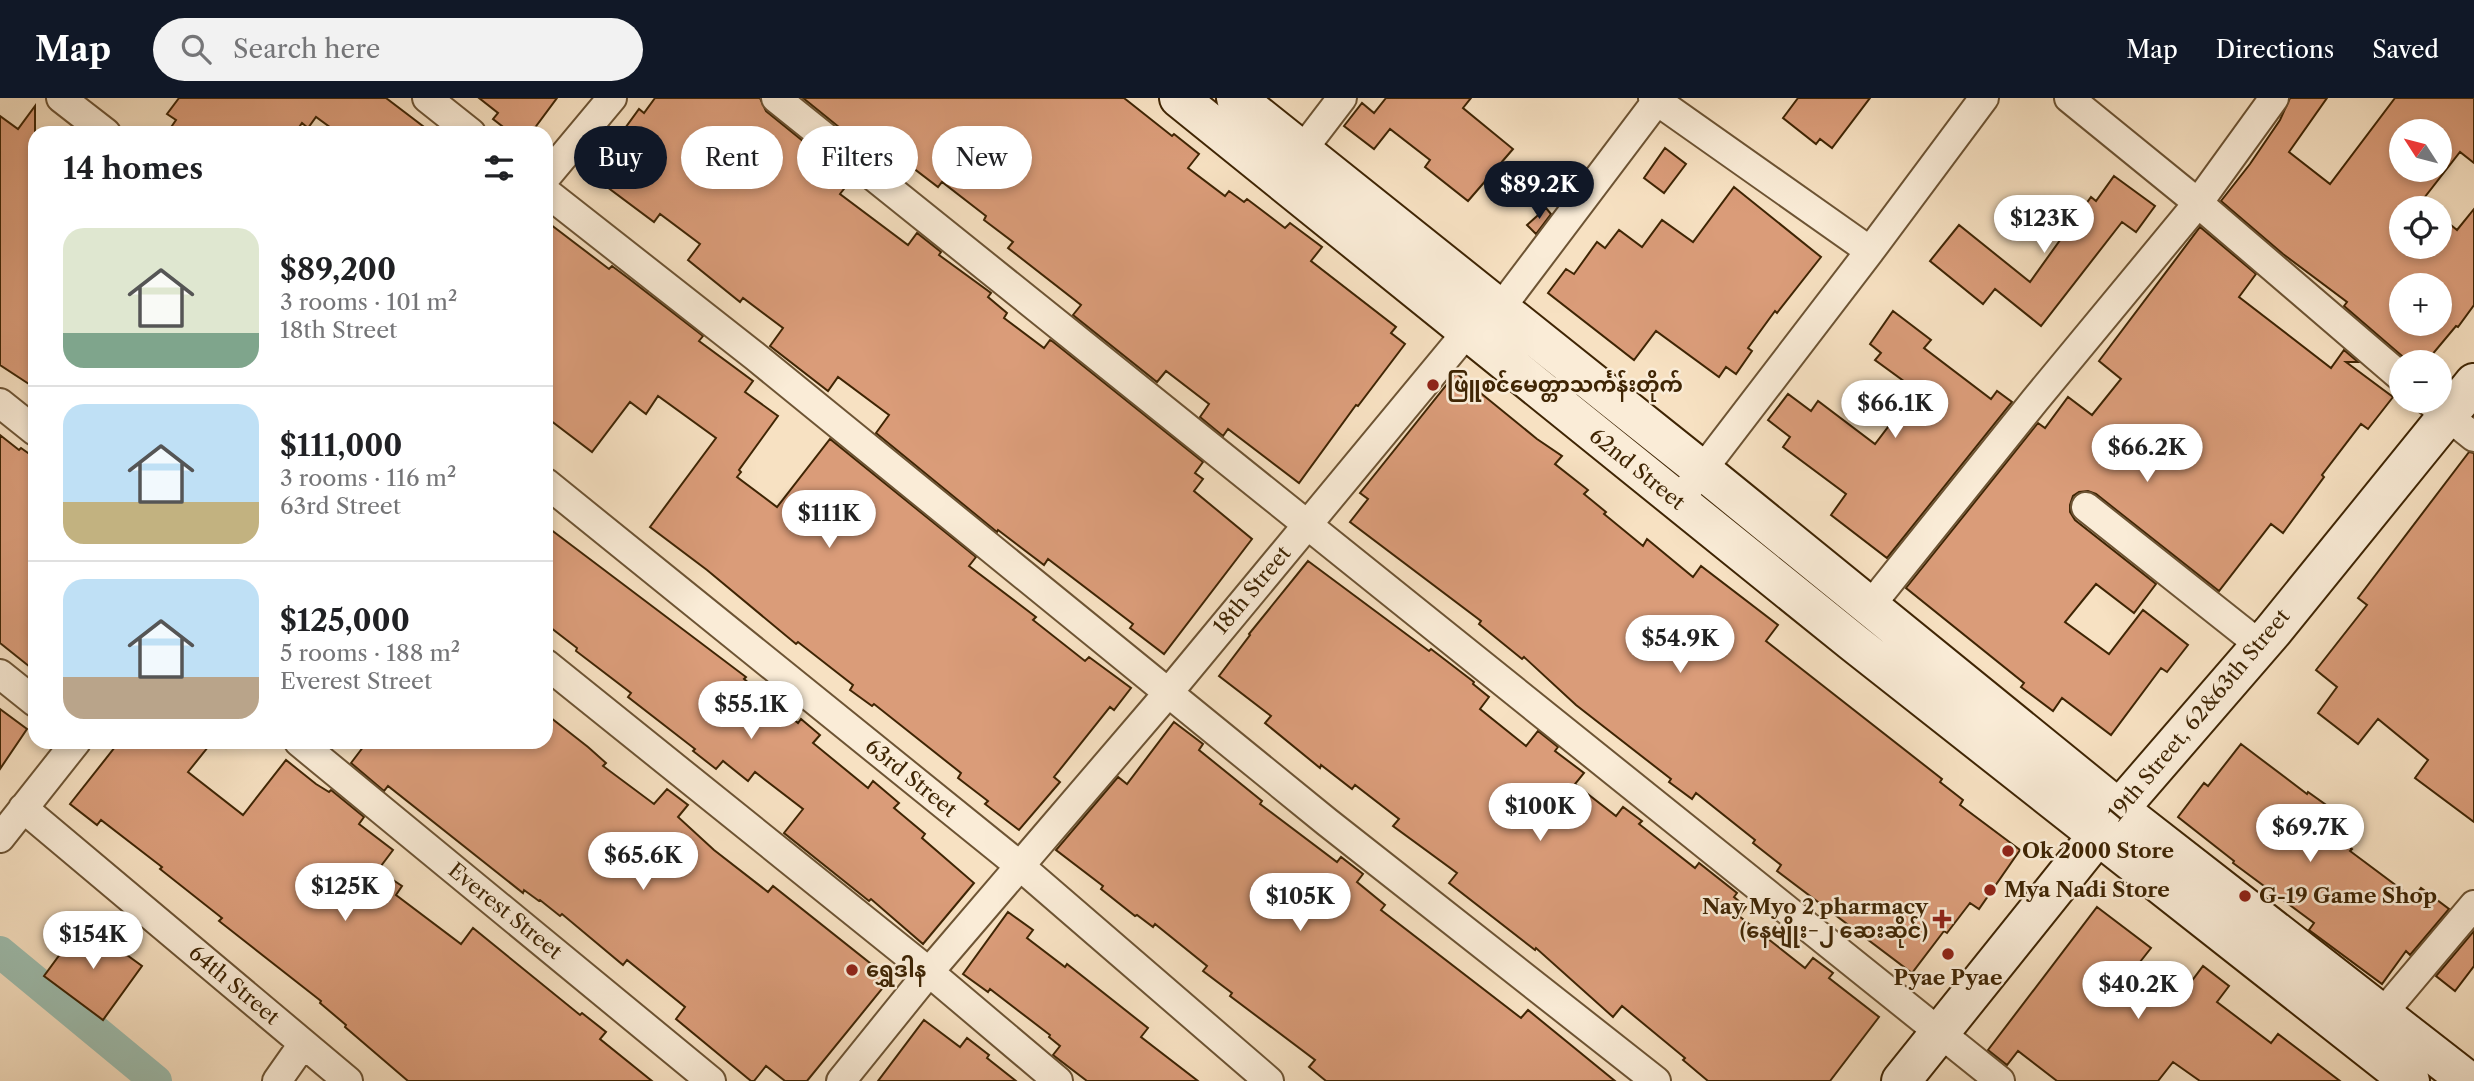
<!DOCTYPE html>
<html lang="en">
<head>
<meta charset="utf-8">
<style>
  :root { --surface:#fff; --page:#f2f2f2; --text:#202124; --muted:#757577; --line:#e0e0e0; --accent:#111827 }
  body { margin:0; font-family:"Libre Caslon Text","Noto Sans Myanmar",serif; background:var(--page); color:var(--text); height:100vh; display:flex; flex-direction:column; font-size:26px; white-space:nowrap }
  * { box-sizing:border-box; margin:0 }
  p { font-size:23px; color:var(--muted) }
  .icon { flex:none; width:38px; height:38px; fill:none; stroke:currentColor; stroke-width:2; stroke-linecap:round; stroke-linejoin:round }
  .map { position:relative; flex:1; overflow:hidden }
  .details { position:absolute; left:28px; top:28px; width:525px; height:623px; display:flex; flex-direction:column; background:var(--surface); border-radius:21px; box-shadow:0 4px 10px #0003 }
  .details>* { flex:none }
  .banner { position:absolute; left:574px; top:28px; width:665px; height:63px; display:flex; gap:14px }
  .needle { width:46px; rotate:306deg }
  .tools { position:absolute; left:2389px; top:21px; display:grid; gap:14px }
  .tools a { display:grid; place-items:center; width:63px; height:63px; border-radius:50%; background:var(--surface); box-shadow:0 4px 10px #0003; font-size:35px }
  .price { position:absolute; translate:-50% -60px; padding:0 16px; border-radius:24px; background:#fff; color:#222; font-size:23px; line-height:46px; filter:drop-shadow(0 2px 4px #0008) }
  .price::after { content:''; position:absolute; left:50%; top:42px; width:21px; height:16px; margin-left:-10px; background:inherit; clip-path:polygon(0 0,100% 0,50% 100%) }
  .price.on { background:var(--accent); color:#fff }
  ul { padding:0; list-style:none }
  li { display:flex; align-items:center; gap:21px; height:175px; padding:0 35px }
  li+li { border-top:2px solid var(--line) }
  li span { display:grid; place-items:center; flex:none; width:196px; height:140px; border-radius:21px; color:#555 }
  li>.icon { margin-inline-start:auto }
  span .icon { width:84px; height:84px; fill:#fffc; stroke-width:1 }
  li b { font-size:30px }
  h2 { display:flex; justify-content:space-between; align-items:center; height:84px; padding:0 35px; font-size:30px }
  .chip { padding:0 24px; border-radius:32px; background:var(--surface); box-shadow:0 4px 10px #0003; font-size:24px; line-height:63px }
  .chip.on { background:var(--accent); color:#fff }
  header { display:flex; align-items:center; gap:42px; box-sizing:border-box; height:98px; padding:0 35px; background:var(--accent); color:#fff }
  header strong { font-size:33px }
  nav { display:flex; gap:38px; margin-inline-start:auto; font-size:24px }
  .search { width:490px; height:63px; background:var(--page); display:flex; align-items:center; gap:18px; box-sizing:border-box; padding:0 24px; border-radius:38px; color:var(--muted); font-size:26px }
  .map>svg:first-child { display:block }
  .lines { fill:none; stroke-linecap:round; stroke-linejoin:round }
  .canal { stroke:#9ebeaf; stroke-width:32 }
  .building { fill:#da9c79; stroke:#3f2504; stroke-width:2; fill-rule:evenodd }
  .street-casing { stroke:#6d5434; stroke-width:32 }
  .secondary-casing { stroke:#3f2504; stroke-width:42 }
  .street { stroke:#faecd7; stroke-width:28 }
  .secondary { stroke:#faecd7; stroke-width:38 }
  .poi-dot { fill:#8f2418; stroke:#faecd7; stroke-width:2.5 }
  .labels { text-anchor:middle; stroke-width:5; stroke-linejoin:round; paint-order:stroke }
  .poi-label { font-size:21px; font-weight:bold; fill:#3f2504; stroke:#faecd7; text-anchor:start }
  .street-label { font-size:21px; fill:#3f2504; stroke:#faecd7 }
</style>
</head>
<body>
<header>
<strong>Map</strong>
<div class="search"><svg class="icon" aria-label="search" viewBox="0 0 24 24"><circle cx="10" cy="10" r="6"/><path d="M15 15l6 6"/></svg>Search here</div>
<nav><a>Map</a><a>Directions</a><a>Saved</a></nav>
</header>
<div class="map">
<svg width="2474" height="983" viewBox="0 0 2474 983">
  <rect width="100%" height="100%" fill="#f7e1c2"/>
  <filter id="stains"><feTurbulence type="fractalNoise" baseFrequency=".00286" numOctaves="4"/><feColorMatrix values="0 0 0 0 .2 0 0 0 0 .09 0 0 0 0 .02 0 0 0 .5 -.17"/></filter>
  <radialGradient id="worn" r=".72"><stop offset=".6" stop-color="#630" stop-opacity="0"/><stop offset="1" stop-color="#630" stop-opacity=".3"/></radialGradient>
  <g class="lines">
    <!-- canal -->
    <path class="canal" d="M 0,854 L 156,983"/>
  </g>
  <!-- building -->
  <path class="building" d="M 179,0 L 386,0 L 432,35 L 338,35 L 316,19 L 308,30 L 302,25 L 295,35 L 167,35 L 176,22 L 167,16 Z
    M 479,0 L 557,0 L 531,35 L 511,35 L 493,21 L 498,15 Z
    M 655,0 L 760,0 L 766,13 L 851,82 L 840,96 L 908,147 L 917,135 L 941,154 L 939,157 L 991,195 L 988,199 L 1007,215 L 1004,220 L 1044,250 L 1050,242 L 1052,243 L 1203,364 L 1195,375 L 1203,381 L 1194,393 L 1252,441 L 1164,556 L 1130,530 L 1133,526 L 1048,461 L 1044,467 L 998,432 L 997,434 L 876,335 L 889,317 L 838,279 L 828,293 L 770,248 L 783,230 L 743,200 L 740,204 L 688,162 L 700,146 L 660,116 L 654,124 L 591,77 L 639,11 L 644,15 Z
    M 803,0 L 1124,0 L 1172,38 L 1174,36 L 1199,56 L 1188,70 L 1225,98 L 1229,93 L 1244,104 L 1247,101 L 1285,130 L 1290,125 L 1322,149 L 1311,163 L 1396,229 L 1391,235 L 1405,246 L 1358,308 L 1356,307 L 1299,385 L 1228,331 L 1223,338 L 1200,319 L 1209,306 L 1166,273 L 1157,284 L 1073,217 L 1081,207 L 1008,150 L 1013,144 L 984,122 L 986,118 L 942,84 L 938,89 L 879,44 L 871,55 Z
    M 1386,0 L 1471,0 L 1463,10 L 1513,51 L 1468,103 L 1425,69 L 1430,62 L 1390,31 L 1374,51 L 1344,28 L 1362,5 L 1374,15 Z
    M 1798,0 L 1870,0 L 1832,50 L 1820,41 L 1816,46 L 1783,20 Z
    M 2290,0 L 2327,0 L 2289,54 L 2330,86 L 2395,0 L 2474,0 L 2474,65 L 2460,54 L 2421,104 L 2429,110 L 2401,110 L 2401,149 L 2440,149 L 2440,118 L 2457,132 L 2474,111 L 2474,207 L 2458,229 L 2456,228 L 2426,264 L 2409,264 L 2344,208 L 2347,204 L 2283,156 L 2221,103 L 2250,66 L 2280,22 ZM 2401,33 L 2440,33 L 2440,72 L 2401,72 ZM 2401,187 L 2440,187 L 2440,226 L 2401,226 Z
    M 35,8 L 35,290 L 0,267 L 0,18 L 18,31 Z
    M 1665,50 L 1686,66 L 1664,95 L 1644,80 Z
    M 2114,78 L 2155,108 L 2136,134 L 2122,124 L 2041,228 L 1995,191 L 1983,206 L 1930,163 L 1959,127 L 2030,184 L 2091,99 L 2096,103 Z
    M 1734,89 L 1821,159 L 1777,215 L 1775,213 L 1748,250 L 1752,253 L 1736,276 L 1726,269 L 1719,279 L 1656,233 L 1634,262 L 1548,195 L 1566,171 L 1574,176 L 1597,144 L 1605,150 L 1619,132 L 1642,149 L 1662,122 L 1693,144 Z
    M 1546,110 L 1551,116 L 1536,136 L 1527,127 Z
    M 546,123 L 609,171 L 612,168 L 628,180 L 703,238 L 699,243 L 753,283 L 745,294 L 778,318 L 739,372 L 741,374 L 737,379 L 777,409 L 830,341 L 976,459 L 969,468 L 1036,519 L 1033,522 L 1085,563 L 1089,559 L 1131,590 L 1114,612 L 1110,609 L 1054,679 L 1060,684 L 1019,732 L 985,706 L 988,703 L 958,680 L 961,675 L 874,606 L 872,608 L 850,592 L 853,587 L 798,544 L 796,546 L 707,472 L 650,429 L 716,340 L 658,298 L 646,316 L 630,304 L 592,354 L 546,319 Z
    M 2200,129 L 2256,176 L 2239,199 L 2331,270 L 2344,252 L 2358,264 L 2346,264 L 2393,299 L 2368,331 L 2361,326 L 2322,377 L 2324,379 L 2283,435 L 2271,426 L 2219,493 L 2096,396 L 2088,393 L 2079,394 L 2073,398 L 2070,407 L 2070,414 L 2075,422 L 2156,486 L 2134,515 L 2096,486 L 2065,524 L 2109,556 L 2143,512 L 2188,547 L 2167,574 L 2161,570 L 2111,637 L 2062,600 L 2053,613 L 2021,589 L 2024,585 L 1906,490 L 2038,325 L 2045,330 L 2068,299 L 2092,317 L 2121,281 L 2099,263 Z
    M 1893,213 L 1931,242 L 1924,250 L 1991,301 L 1997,293 L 2012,304 L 1887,460 L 1831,417 L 1846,396 L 1783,349 L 1790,339 L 1768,322 L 1788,296 L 1811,313 L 1818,303 L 1875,346 L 1916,292 L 1875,262 L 1881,255 L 1870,246 Z
    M 1456,275 L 1537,341 L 1562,358 L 1555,366 L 1588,392 L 1584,396 L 1606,414 L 1604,416 L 1643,448 L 1647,441 L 1693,479 L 1701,468 L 1778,527 L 1766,543 L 1942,681 L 1940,684 L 1963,702 L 1960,707 L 2020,752 L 1979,811 L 1970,805 L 1947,835 L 1944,833 L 1912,875 L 1777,773 L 1781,767 L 1753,745 L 1755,742 L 1696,695 L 1692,701 L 1669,684 L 1671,681 L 1576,607 L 1524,559 L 1522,561 L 1479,526 L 1481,523 L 1350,424 L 1368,401 L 1360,395 Z
    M 0,337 L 19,352 L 21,350 L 35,360 L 35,573 L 0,545 Z
    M 2469,354 L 2474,355 L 2474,724 L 2415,680 L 2428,662 L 2378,621 L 2358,646 L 2318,615 L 2337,589 L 2316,572 L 2367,507 L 2358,500 Z
    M 546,428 L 746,579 L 744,581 L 798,625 L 801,621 L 820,637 L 813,645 L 868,690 L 873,683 L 899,705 L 894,710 L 925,736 L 922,740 L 974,785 L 923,846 L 871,801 L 869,803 L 784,735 L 803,711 L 755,674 L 748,683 L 723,663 L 716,671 L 693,653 L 695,651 L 628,599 L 631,595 L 576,553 L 577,550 L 546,526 Z
    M 1308,463 L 1429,553 L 1431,551 L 1474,584 L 1473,586 L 1489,599 L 1480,611 L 1526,648 L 1538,633 L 1558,649 L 1555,653 L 1584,675 L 1575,686 L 1616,718 L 1623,709 L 1642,723 L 1639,726 L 1695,770 L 1699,765 L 1737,795 L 1734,799 L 1746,809 L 1739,818 L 1805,870 L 1813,860 L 1833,875 L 1829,880 L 1879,919 L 1830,983 L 1708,983 L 1683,962 L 1685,960 L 1622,908 L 1613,919 L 1536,850 L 1535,852 L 1449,785 L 1457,775 L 1393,728 L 1399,721 L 1355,687 L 1352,691 L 1321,667 L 1320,670 L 1265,625 L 1271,618 L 1219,578 L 1250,537 L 1249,536 Z
    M 0,611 L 27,631 L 0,671 Z
    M 546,616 L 588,649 L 606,665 L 603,668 L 654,706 L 667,691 L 688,707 L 678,719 L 714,752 L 768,794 L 773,788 L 890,881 L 807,983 L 785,983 L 766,968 L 754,983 L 751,983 L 676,921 L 685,909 L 627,862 L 623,867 L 562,816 L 560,818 L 540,802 L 539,803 L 524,792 L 523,795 L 388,688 L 384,693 L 351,665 L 367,644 L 546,644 Z
    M 1174,624 L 1203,646 L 1199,652 L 1262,703 L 1260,706 L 1337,764 L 1341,759 L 1363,776 L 1357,784 L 1385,807 L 1381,812 L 1521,920 L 1528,912 L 1615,983 L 1326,983 L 1309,969 L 1315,962 L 1230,898 L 1232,895 L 1203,873 L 1207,868 L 1155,826 L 1153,829 L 1137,817 L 1135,818 L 1101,791 L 1103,788 L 1056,752 L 1118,679 L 1127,686 Z
    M 119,644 L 212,644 L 188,674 L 243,717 L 286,662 L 316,686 L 329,694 L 331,692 L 364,719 L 359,726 L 393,752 L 378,772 L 402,788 L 396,797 L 461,846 L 473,830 L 580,917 L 582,915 L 606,934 L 600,941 L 652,983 L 408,983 L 345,929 L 346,927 L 320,905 L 321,903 L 219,823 L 222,820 L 160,771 L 162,769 L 101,722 L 97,727 L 70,706 Z
    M 2241,646 L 2307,696 L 2308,694 L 2329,709 L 2326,713 L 2350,731 L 2341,743 L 2352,751 L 2350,753 L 2413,800 L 2421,790 L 2449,811 L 2410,857 L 2406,853 L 2382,886 L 2309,832 L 2314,825 L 2233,765 L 2234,763 L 2178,719 L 2204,685 L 2208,688 Z
    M 2097,809 L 2151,850 L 2140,864 L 2182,896 L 2203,868 L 2229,888 L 2217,904 L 2271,945 L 2278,936 L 2340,983 L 2200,983 L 2173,964 L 2158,983 L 2057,983 L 2018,953 L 2007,967 L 1988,952 Z
    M 1008,814 L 1033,832 L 1027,840 L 1065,869 L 1067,866 L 1148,930 L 1141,939 L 1198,983 L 1087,983 L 1053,957 L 1060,948 L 1049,939 L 1050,937 L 990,891 L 988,894 L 963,876 Z
    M 83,825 L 142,868 L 103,922 L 44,878 Z
    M 2474,833 L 2474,868 L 2455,893 L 2436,878 Z
    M 924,922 L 960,949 L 967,940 L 989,957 L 987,960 L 1016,983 L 878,983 Z"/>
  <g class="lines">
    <defs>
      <path id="street" d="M 61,0 L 106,35
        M 427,0 L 471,35
        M 776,0 L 2000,983
        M 1653,0 L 1870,153 L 1984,0
        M 2069,0 L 2198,105 L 2401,279
        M 1290,68 L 1342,0
        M 546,79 L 612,0
        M 546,94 L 756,259 L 1327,724 L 1656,983
        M 2429,303 L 2474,339
        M 0,305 L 35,333
        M 546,385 L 1020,768 L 1269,983
        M 1690,388 L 1870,153
        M 2086,409 L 2260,547
        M 1870,508 L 2036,301 L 2198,105 L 2274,0
        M 546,566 L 929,874 L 1058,983
        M 0,576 L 35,604
        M 299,644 L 711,983
        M 23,710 L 348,983
        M 0,740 L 76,644
        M 2382,916 L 2474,807
        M 277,983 L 303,946
        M 841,983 L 929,874 L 1168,595 L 1467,234 L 1499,212 L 1659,0"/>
      <path id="secondary" d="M 1179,0 L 1854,545 L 2410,983
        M 1236,0 L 1702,372 L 2119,711 L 2468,983
        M 1901,983 L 2119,711 L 2273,533 L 2474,285"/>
    </defs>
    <!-- street casing -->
    <use href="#street" class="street-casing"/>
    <!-- secondary casing -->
    <use href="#secondary" class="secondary-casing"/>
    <!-- street -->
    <use href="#street" class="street"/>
    <!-- secondary -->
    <use href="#secondary" class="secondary"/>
  </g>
  <!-- markers -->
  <g class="poi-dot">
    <circle cx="1433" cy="287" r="7"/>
    <circle cx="2008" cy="753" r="7"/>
    <circle cx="1990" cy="792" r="7"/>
    <circle cx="2245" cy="798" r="7"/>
    <path d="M1938.5 810.5h7v7h7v7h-7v7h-7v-7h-7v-7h7z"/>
    <circle cx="1948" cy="856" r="7"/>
    <circle cx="852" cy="872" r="7"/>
  </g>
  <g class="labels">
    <!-- poi labels -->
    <g class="poi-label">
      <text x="1447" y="294">ဖြူစင်မေတ္တာသင်္ကန်းတိုက်</text>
      <text x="2022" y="760">Ok 2000 Store</text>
      <text x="2004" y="799">Mya Nadi Store</text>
      <text x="2259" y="805">G-19 Game Shop</text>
      <text x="1928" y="816" text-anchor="end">Nay Myo 2 pharmacy<tspan x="1928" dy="24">(နေမျိုး−၂ ဆေးဆိုင်)</tspan></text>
      <text x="866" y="879">ရွှေဒါန</text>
      <text x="1948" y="887" text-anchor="middle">Pyae Pyae</text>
    </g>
    <!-- street labels -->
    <g class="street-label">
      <text transform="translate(1637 371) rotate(39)" y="7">62nd Street</text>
      <text transform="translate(1252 492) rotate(-50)" y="7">18th Street</text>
      <text transform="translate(2199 617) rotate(-50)" y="7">19th Street, 62&amp;63th Street</text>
      <text transform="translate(911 680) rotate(39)" y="7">63rd Street</text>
      <text transform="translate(505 813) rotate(39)" y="7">Everest Street</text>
      <text transform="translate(234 887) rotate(40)" y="7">64th Street</text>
    </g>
  </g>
  <rect width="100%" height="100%" filter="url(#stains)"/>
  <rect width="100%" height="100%" fill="url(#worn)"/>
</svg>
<div class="tools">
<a><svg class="needle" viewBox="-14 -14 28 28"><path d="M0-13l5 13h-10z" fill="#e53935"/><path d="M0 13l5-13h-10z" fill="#757577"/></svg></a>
<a><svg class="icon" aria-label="locate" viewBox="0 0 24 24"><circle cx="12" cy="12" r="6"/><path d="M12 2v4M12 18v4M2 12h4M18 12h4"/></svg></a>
<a>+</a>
<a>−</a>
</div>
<b class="price on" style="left:1539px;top:123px">$89.2K</b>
<b class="price" style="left:2044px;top:157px">$123K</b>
<b class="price" style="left:1895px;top:342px">$66.1K</b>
<b class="price" style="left:2147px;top:386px">$66.2K</b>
<b class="price" style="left:829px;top:452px">$111K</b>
<b class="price" style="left:1680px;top:577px">$54.9K</b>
<b class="price" style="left:751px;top:643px">$55.1K</b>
<b class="price" style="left:1540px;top:745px">$100K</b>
<b class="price" style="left:2310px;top:766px">$69.7K</b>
<b class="price" style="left:643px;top:794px">$65.6K</b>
<b class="price" style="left:345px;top:825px">$125K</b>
<b class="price" style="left:1300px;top:835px">$105K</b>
<b class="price" style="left:93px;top:873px">$154K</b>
<b class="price" style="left:2138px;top:923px">$40.2K</b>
<div class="banner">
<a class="chip on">Buy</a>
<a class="chip">Rent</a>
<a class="chip">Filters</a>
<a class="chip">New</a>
</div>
<section class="details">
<h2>14 homes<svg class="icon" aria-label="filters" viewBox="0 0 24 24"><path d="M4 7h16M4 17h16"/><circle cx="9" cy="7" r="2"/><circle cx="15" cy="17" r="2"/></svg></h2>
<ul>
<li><span style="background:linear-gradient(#dfe7d0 75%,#7fa58c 0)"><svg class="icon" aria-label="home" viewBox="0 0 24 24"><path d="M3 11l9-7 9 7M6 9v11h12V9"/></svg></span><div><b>$89,200</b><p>3 rooms · 101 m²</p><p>18th Street</p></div></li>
<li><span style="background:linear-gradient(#bfe0f5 70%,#c2b280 0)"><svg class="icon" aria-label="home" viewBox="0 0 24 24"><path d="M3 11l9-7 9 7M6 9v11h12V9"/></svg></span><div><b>$111,000</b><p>3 rooms · 116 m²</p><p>63rd Street</p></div></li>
<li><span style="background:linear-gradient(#bfe0f5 70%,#b9a48a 0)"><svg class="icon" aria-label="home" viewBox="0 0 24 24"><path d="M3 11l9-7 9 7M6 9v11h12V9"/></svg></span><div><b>$125,000</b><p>5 rooms · 188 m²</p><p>Everest Street</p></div></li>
</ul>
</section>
</div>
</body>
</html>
